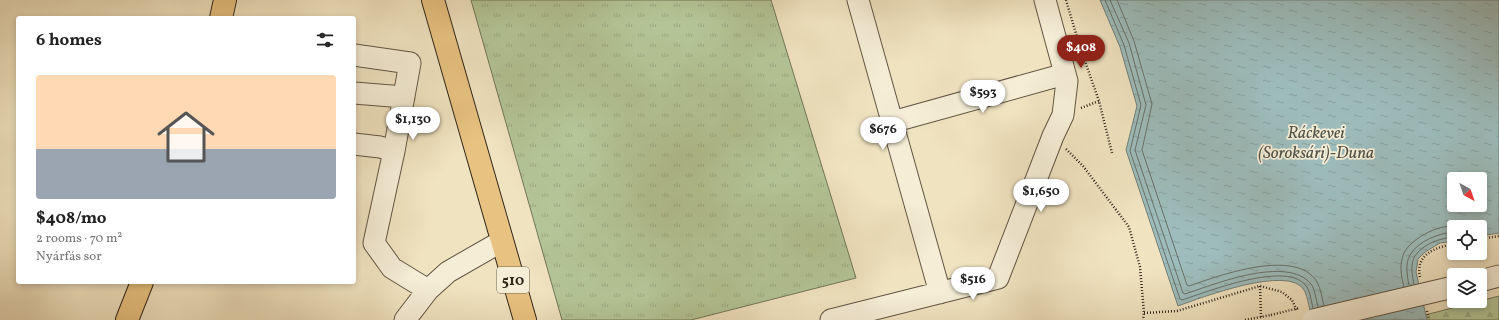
<!DOCTYPE html>
<html lang="en">
<head>
<meta charset="utf-8">
<style>
  :root { --surface:#fff; --page:#f2f2f2; --text:#222; --muted:#767676; --accent:#8f2418 }
  body { margin:0; font-family:Vollkorn,serif; background:var(--page); color:var(--text); height:100vh; display:flex; flex-direction:column; font-size:15px; white-space:nowrap }
  * { box-sizing:border-box; margin:0 }
  p { font-size:13px; color:var(--muted) }
  .icon { flex:none; width:22px; height:22px; fill:none; stroke:currentColor; stroke-width:2; stroke-linecap:round; stroke-linejoin:round }
  .map { position:relative; flex:1; overflow:hidden }
  .sheet { position:absolute; left:16px; top:16px; width:340px; height:268px; display:flex; flex-direction:column; background:var(--surface); border-radius:4px; box-shadow:0 2px 6px #0003 }
  .sheet>* { flex:none }
  .needle { width:26px; rotate:140deg }
  .fabs { position:absolute; left:1447px; top:172px; display:grid; gap:8px }
  .fabs a { display:grid; place-items:center; width:40px; height:40px; border-radius:4px; background:var(--surface); box-shadow:0 2px 6px #0003; font-size:20px }
  .price { position:absolute; translate:-50% -34px; padding:0 9px; border-radius:14px; background:#fff; color:#222; font-size:13px; line-height:26px; filter:drop-shadow(0 1px 2px #0008) }
  .price::after { content:''; position:absolute; left:50%; top:24px; width:12px; height:9px; margin-left:-6px; background:inherit; clip-path:polygon(0 0,100% 0,50% 100%) }
  .price.on { background:var(--accent); color:#fff }
  ul { padding:0; list-style:none }
  li { display:grid; align-content:center; gap:8px; height:212px; padding:0 20px }
  li span { display:grid; place-items:center; height:124px; border-radius:4px; color:#555 }
  li>.icon { margin-inline-start:auto }
  span .icon { width:72px; height:72px; fill:#fffc; stroke-width:1 }
  li b { font-size:17px }
  h2 { display:flex; justify-content:space-between; align-items:center; height:48px; padding:0 20px; font-size:17px }
  .map>svg:first-child { display:block }
  .grass { fill:url(#grass-tufts); stroke:#727658 }
  .forest { fill:url(#forest-firs); stroke:#727658 }
  .water { fill:url(#water-ripples); stroke:#72807a; fill-rule:evenodd }
  .lines { fill:none; stroke-linecap:round; stroke-linejoin:round }
  .shore { stroke:#67716a; stroke-width:1 }
  .minor-casing { stroke:#615543; stroke-width:23 }
  .major-casing { stroke:#312619; stroke-width:24 }
  .path { stroke:#312619; stroke-width:2.5; stroke-dasharray:1 2; stroke-linecap:butt }
  .minor { stroke:#f5edd6; stroke-width:21 }
  .major { stroke:#e8c280; stroke-width:22 }
  .minor-bridge-casing { stroke:#615543; stroke-width:23; stroke-linecap:butt }
  .path-bridge { stroke:#312619; stroke-width:2.5; stroke-dasharray:1 2; stroke-linecap:butt }
  .minor-bridge { stroke:#f5edd6; stroke-width:21 }
  .labels { text-anchor:middle; stroke-width:3.5; stroke-linejoin:round; paint-order:stroke }
  .shield { fill:#f5edd6; stroke:#6c6252; stroke-width:1 }
  .shield-label { font-size:15px; font-weight:bold; fill:#312619 }
  .water-label { font-size:17px; font-style:italic; fill:#51534a; stroke:#f5edd6 }
</style>
</head>
<body>
<div class="map">
<svg width="1499" height="320" viewBox="0 0 1499 320">
  <defs>
    <pattern id="grass-tufts" width="24" height="20" patternUnits="userSpaceOnUse"><rect width="24" height="20" fill="#b4c597"/><path d="M3 7l-1-3M5 7V3M7 7l1-3M15 17l-1-3M17 17v-4M19 17l1-3" fill="none" stroke="#9ba982"/></pattern>
    <pattern id="forest-firs" width="22" height="20" patternUnits="userSpaceOnUse"><rect width="22" height="20" fill="#b4c597"/><path d="M5 1l3.5 6h-7zM16 11l3.5 6h-7z" fill="#9ba982"/></pattern>
    <pattern id="water-ripples" width="26" height="14" patternUnits="userSpaceOnUse"><rect width="26" height="14" fill="#9dbcbb"/><path d="M2 4q2-2 4 0t4 0M15 11q2-2 4 0t4 0" fill="none" stroke="#88a1a0"/></pattern>
  </defs>
  <rect width="100%" height="100%" fill="#f0e3c0"/>
  <filter id="stains"><feTurbulence type="fractalNoise" baseFrequency=".005" numOctaves="4"/><feColorMatrix values="0 0 0 0 .2 0 0 0 0 .09 0 0 0 0 .02 0 0 0 .5 -.17"/></filter>
  <radialGradient id="worn" r=".72"><stop offset=".6" stop-color="#630" stop-opacity="0"/><stop offset="1" stop-color="#630" stop-opacity=".3"/></radialGradient>
  <!-- grass -->
  <path class="grass" d="M 471,0 L 771,0 L 856,278 L 691,320 L 562,320 Z"/>
  <!-- forest -->
  <path class="forest" d="M 1499,296 L 1499,320 L 1427,320 L 1425,315 Z"/>
  <!-- water -->
  <path class="water" d="M 1100,0 L 1499,0 L 1499,233 L 1480,236 L 1480,227 L 1454,227 L 1454,241 L 1440,243 L 1425,252 L 1418,259 L 1416,272 L 1427,320 L 1312,320 C 1310,312 1308,297 1304,290 C 1289,264 1200,298 1178,306 L 1126,150 L 1137,106 L 1120,47 ZM 1454,179 L 1480,179 L 1480,205 L 1454,205 Z"/>
  <g class="lines">
    <!-- shore -->
    <path class="shore" d="M 1105,0 L 1124,45 L 1141,105 L 1130,151 L 1180,299 L 1182,300 C 1207,292 1289,259 1307,287 C 1311,293 1311,302 1313,308
      M 1110,0 L 1129,43 L 1146,105 L 1135,150 L 1183,293 L 1185,294 C 1215,284 1287,255 1311,284 C 1315,289 1316,300 1318,307
      M 1117,0 L 1134,41 L 1152,104 L 1142,150 L 1187,285 L 1189,286 C 1218,276 1296,247 1317,282 C 1321,289 1322,298 1324,306
      M 1414,284 C 1412,276 1410,264 1415,256 C 1423,244 1440,238 1454,237
      M 1409,285 C 1407,276 1405,264 1410,255 C 1418,241 1439,233 1454,232
      M 1404,287 C 1401,276 1399,264 1404,253 C 1412,237 1443,222 1459,227"/>
    <defs>
      <path id="minor" d="M 858,0 L 940,293
        M 354,55 L 410,63 L 394,151 L 374,243 L 392,268 L 428,290
        M 354,93 L 404,97
        M 892,122 L 1065,74
        M 354,144 L 380,147 L 394,151
        M 1480,281 L 1499,276
        M 405,320 L 428,290 L 448,272 L 502,241
        M 831,320 L 998,278 L 1053,136 L 1063,115 L 1067,81 L 1045,0"/>
      <path id="major" d="M 433,0 L 525,320
        M 221,18 L 225,0
        M 127,320 L 142,282"/>
    </defs>
    <!-- minor casing -->
    <use href="#minor" class="minor-casing"/>
    <!-- major casing -->
    <use href="#major" class="major-casing"/>
    <!-- path -->
    <path class="path" d="M 1066,0 L 1080,47 L 1099,101 L 1112,153
      M 1081,108 L 1099,101
      M 1066,149 L 1083,166 L 1129,227 L 1140,267 L 1144,313 L 1143,320
      M 1480,239 L 1499,236
      M 1456,271 L 1466,269
      M 1420,277 C 1415,254 1436,247 1454,244
      M 1260,286 L 1261,317
      M 1427,311 L 1429,320
      M 1144,313 L 1177,311 L 1260,286 L 1282,292 L 1292,300 L 1297,311
      M 1245,320 L 1271,315"/>
    <!-- minor -->
    <use href="#minor" class="minor"/>
    <!-- major -->
    <use href="#major" class="major"/>
    <defs>
      <path id="minor-bridge" d="M 1313,320 L 1449,288"/>
    </defs>
    <!-- minor-bridge casing -->
    <use href="#minor-bridge" class="minor-bridge-casing"/>
    <!-- path-bridge -->
    <path class="path-bridge" d="M 1271,315 L 1299,308"/>
    <!-- minor-bridge -->
    <use href="#minor-bridge" class="minor-bridge"/>
  </g>
  <g class="labels">
    <!-- shield labels -->
    <rect class="shield" x="497" y="267" width="32" height="26" rx="3"/>
    <g class="shield-label">
      <text x="513" y="285">510</text>
    </g>
    <!-- water labels -->
    <g class="water-label">
      <text x="1316" y="138">Ráckevei<tspan x="1316" dy="20">(Soroksári)-Duna</tspan></text>
    </g>
  </g>
  <rect width="100%" height="100%" filter="url(#stains)"/>
  <rect width="100%" height="100%" fill="url(#worn)"/>
</svg>
<div class="fabs">
<a><svg class="needle" viewBox="-14 -14 28 28"><path d="M0-13l5 13h-10z" fill="#e53935"/><path d="M0 13l5-13h-10z" fill="#767676"/></svg></a>
<a><svg class="icon" aria-label="locate" viewBox="0 0 24 24"><circle cx="12" cy="12" r="6"/><path d="M12 2v4M12 18v4M2 12h4M18 12h4"/></svg></a>
<a><svg class="icon" aria-label="layers" viewBox="0 0 24 24"><path d="M12 4l9 5-9 5-9-5zM3 14l9 5 9-5"/></svg></a>
</div>
<b class="price on" style="left:1081px;top:69px">$408</b>
<b class="price" style="left:983px;top:114px">$593</b>
<b class="price" style="left:413px;top:141px">$1,130</b>
<b class="price" style="left:883px;top:151px">$676</b>
<b class="price" style="left:1041px;top:213px">$1,650</b>
<b class="price" style="left:973px;top:301px">$516</b>
<section class="sheet">
<h2>6 homes<svg class="icon" aria-label="filters" viewBox="0 0 24 24"><path d="M4 7h16M4 17h16"/><circle cx="9" cy="7" r="2"/><circle cx="15" cy="17" r="2"/></svg></h2>
<ul>
<li><span style="background:linear-gradient(#ffd9b3 60%,#9aa5b1 0)"><svg class="icon" aria-label="home" viewBox="0 0 24 24"><path d="M3 11l9-7 9 7M6 9v11h12V9"/></svg></span><div><b>$408/mo</b><p>2 rooms · 70 m²</p><p>Nyárfás sor</p></div></li>
</ul>
</section>
</div>
</body>
</html>
